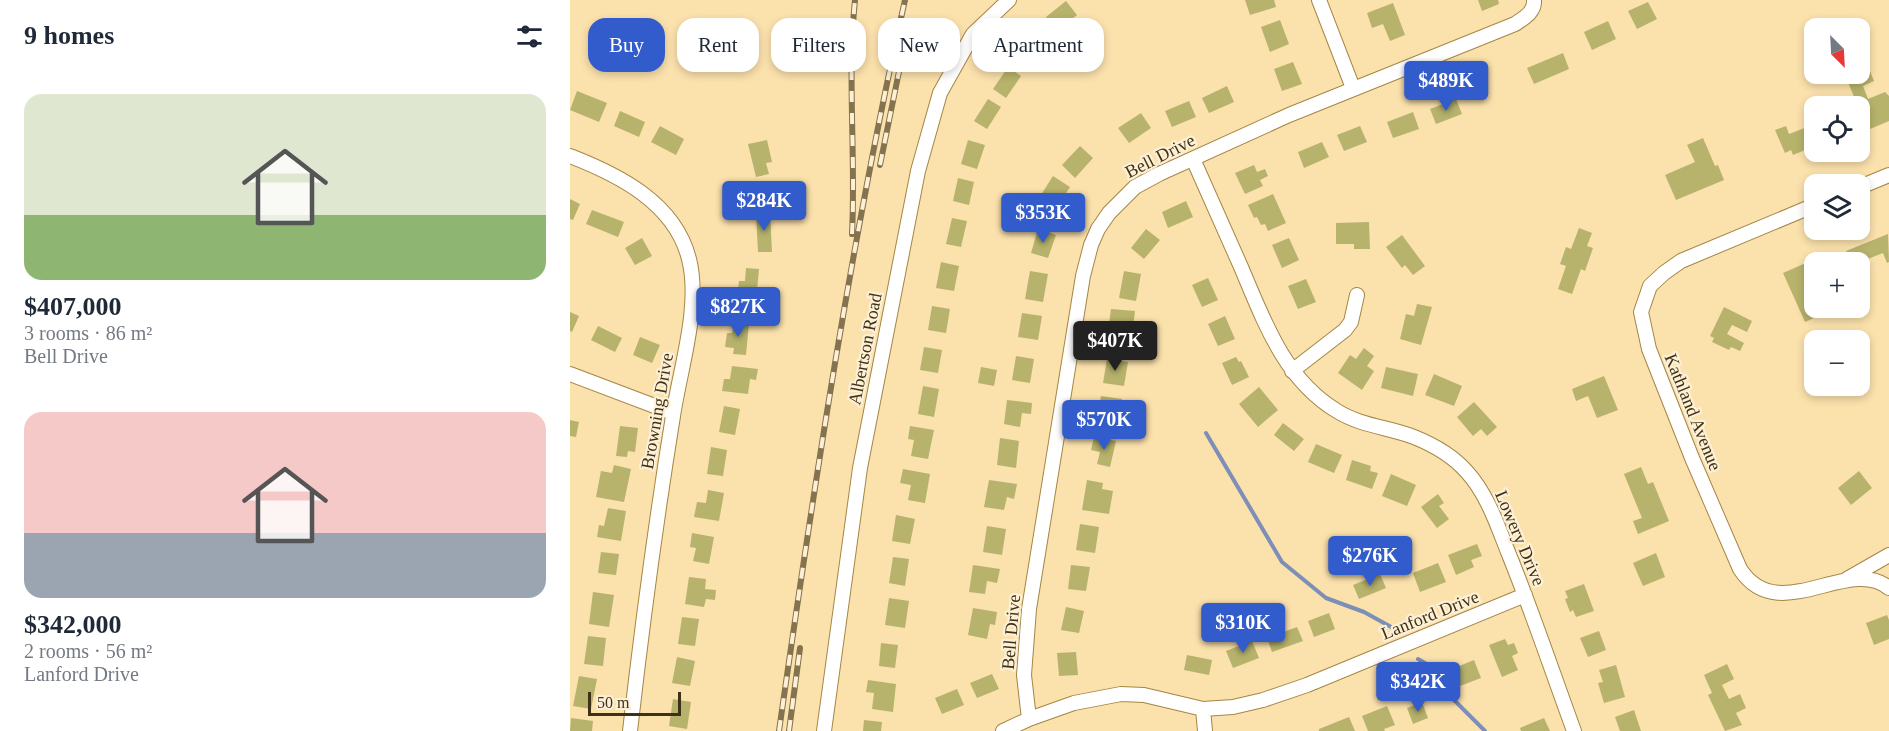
<!DOCTYPE html>
<html lang="en">
<head>
<meta charset="utf-8">
<style>
  :root { --surface:#fff; --page:#f6f6f7; --text:#1f2937; --muted:#747a83; --accent:#325bcb }
  body { margin:0; font-family:Georgia,serif; background:var(--page); color:var(--text); height:100vh; display:flex; flex-direction:column; font-size:22px; white-space:nowrap }
  * { box-sizing:border-box; margin:0 }
  p { font-size:20px; color:var(--muted) }
  .icon { flex:none; width:33px; height:33px; fill:none; stroke:currentColor; stroke-width:2; stroke-linecap:round; stroke-linejoin:round }
  .map { position:relative; flex:1; overflow:hidden }
  .side { display:flex; flex-direction:column; background:var(--surface); width:570px }
  .side>* { flex:none }
  .guide { position:absolute; left:18px; top:18px; width:570px; height:54px; display:flex; gap:12px }
  .needle { width:39px; rotate:156deg }
  .tools { position:absolute; left:1234px; top:18px; display:grid; gap:12px }
  .tools a { display:grid; place-items:center; width:66px; height:66px; border-radius:12px; background:var(--surface); box-shadow:0 3px 9px #0003; font-size:30px }
  .scale { position:absolute; left:18px; bottom:15px; width:93px; box-sizing:border-box; padding-left:6px; border:3px solid #3e3216; border-top:0; font-size:16px; line-height:21px; white-space:nowrap; color:#3e3216; -webkit-text-stroke:4px #fdf0d6; paint-order:stroke }
  .price { position:absolute; translate:-50% -51px; padding:0 14px; border-radius:6px; background:var(--accent); color:#fff; font-size:20px; line-height:39px; filter:drop-shadow(0 2px 3px #0008) }
  .price::after { content:''; position:absolute; left:50%; top:36px; width:18px; height:14px; margin-left:-9px; background:inherit; clip-path:polygon(0 0,100% 0,50% 100%) }
  .price.current { background:#222; color:#fff }
  ul { padding:0; list-style:none }
  li { display:grid; align-content:center; gap:12px; height:318px; padding:0 24px }
  li span { display:grid; place-items:center; height:186px; border-radius:18px; color:#555 }
  li>.icon { margin-inline-start:auto }
  span .icon { width:108px; height:108px; fill:#fffc; stroke-width:1 }
  li b { font-size:26px }
  h2 { display:flex; justify-content:space-between; align-items:center; height:72px; padding:0 24px; font-size:26px }
  .tag { padding:0 21px; border-radius:18px; background:var(--surface); box-shadow:0 3px 9px #0003; font-size:21px; line-height:54px }
  .tag.current { background:var(--accent); color:#fff }
  main { display:flex; flex:1; min-height:0 }
  .map>svg:first-child { display:block }
  .lines { fill:none; stroke-linecap:round; stroke-linejoin:round }
  .stream { stroke:#7d8fb7; stroke-width:4 }
  .building { fill:#b7b36c }
  .street-casing { stroke:#a48644; stroke-width:16 }
  .street { stroke:#fff; stroke-width:14 }
  .rail-casing { stroke:#84734e; stroke-width:6 }
  .rail { stroke:#fdf0d6; stroke-width:4; stroke-dasharray:11; stroke-linecap:butt }
  .labels { text-anchor:middle; stroke-width:4.5; stroke-linejoin:round; paint-order:stroke }
  .street-label { font-size:18px; fill:#3e3216; stroke:#fdf0d6 }
</style>
</head>
<body>
<main>
<section class="side">
<h2>9 homes<svg class="icon" aria-label="filters" viewBox="0 0 24 24"><path d="M4 7h16M4 17h16"/><circle cx="9" cy="7" r="2"/><circle cx="15" cy="17" r="2"/></svg></h2>
<ul>
<li><span style="background:linear-gradient(#dfe7d0 65%,#8fb573 0)"><svg class="icon" aria-label="home" viewBox="0 0 24 24"><path d="M3 11l9-7 9 7M6 9v11h12V9"/></svg></span><div><b>$407,000</b><p>3 rooms · 86 m²</p><p>Bell Drive</p></div></li>
<li><span style="background:linear-gradient(#f6c9c9 65%,#9aa5b1 0)"><svg class="icon" aria-label="home" viewBox="0 0 24 24"><path d="M3 11l9-7 9 7M6 9v11h12V9"/></svg></span><div><b>$342,000</b><p>2 rooms · 56 m²</p><p>Lanford Drive</p></div></li>
</ul>
</section>
<div class="map">
<svg width="1319" height="731" viewBox="0 0 1319 731">
  <rect width="100%" height="100%" fill="#fbe1ac"/>
  <g class="lines">
    <!-- stream -->
    <path class="stream" d="M 636,433 L 712,562 L 756,598 L 794,612 L 823,628
      M 848,659 L 867,670 L 874,681 L 880,696 L 915,731"/>
  </g>
  <!-- building -->
  <path class="building" d="M 675,0 L 704,0 L 706,7 L 680,15 Z
    M 908,0 L 928,0 L 929,4 L 912,11 Z
    M 496,1 L 507,15 L 487,31 L 476,17 Z
    M 1078,2 L 1087,19 L 1067,29 L 1058,11 Z
    M 823,3 L 835,35 L 820,41 L 813,24 L 802,28 L 797,13 Z
    M 710,20 L 719,44 L 700,52 L 691,27 Z
    M 1038,21 L 1046,39 L 1022,50 L 1014,32 Z
    M 465,33 L 476,45 L 457,64 L 445,51 Z
    M 993,53 L 999,69 L 964,84 L 957,68 Z
    M 723,62 L 732,84 L 712,91 L 704,69 Z
    M 438,67 L 451,76 L 436,98 L 423,89 Z
    M 1300,71 L 1304,81 L 1293,86 L 1298,99 L 1315,92 L 1319,96 L 1319,121 L 1293,132 L 1290,124 L 1290,106 L 1288,106 L 1277,80 Z
    M 657,86 L 664,102 L 639,113 L 632,98 Z
    M 7,91 L 37,103 L 29,122 L 0,110 Z
    M 418,99 L 431,107 L 417,129 L 404,121 Z
    M 886,99 L 892,114 L 866,124 L 860,109 Z
    M 619,101 L 626,117 L 602,127 L 595,111 Z
    M 50,111 L 75,122 L 69,137 L 44,126 Z
    M 843,112 L 849,129 L 823,138 L 817,122 Z
    M 571,113 L 581,128 L 559,143 L 548,128 Z
    M 1245,124 L 1245,146 L 1223,155 L 1221,150 L 1215,153 L 1205,130 L 1216,126 L 1219,134 Z
    M 90,126 L 114,139 L 106,155 L 81,142 Z
    M 790,126 L 797,142 L 774,151 L 767,135 Z
    M 1133,138 L 1145,166 L 1148,165 L 1154,180 L 1106,200 L 1095,175 L 1125,162 L 1117,145 Z
    M 197,140 L 202,162 L 196,163 L 199,174 L 186,177 L 178,144 Z
    M 398,140 L 415,145 L 407,169 L 391,164 Z
    M 752,142 L 759,157 L 734,168 L 728,152 Z
    M 510,146 L 523,158 L 505,178 L 492,165 Z
    M 684,165 L 687,172 L 695,169 L 698,176 L 690,180 L 693,186 L 675,194 L 665,173 Z
    M 483,176 L 500,187 L 486,208 L 469,198 Z
    M 388,178 L 404,182 L 399,205 L 383,201 Z
    M 703,194 L 716,223 L 698,231 L 695,224 L 691,225 L 687,217 L 684,218 L 678,205 Z
    M 0,199 L 10,204 L 3,220 L 0,219 Z
    M 616,201 L 623,217 L 598,228 L 592,212 Z
    M 22,210 L 54,222 L 48,237 L 16,224 Z
    M 200,212 L 202,252 L 188,252 L 186,213 Z
    M 382,218 L 397,221 L 391,247 L 376,244 Z
    M 799,222 L 800,249 L 784,249 L 784,244 L 766,244 L 766,223 Z
    M 1009,228 L 1022,233 L 1017,246 L 1023,248 L 1015,271 L 1011,269 L 1002,294 L 988,289 L 996,266 L 990,264 L 996,247 L 1001,249 Z
    M 468,229 L 486,235 L 478,258 L 461,253 Z
    M 576,229 L 590,240 L 574,259 L 561,248 Z
    M 1318,234 L 1319,262 L 1317,263 L 1313,253 L 1290,262 L 1281,262 L 1276,251 Z
    M 832,235 L 855,266 L 843,275 L 835,265 L 832,268 L 816,247 Z
    M 72,238 L 82,256 L 65,265 L 55,248 Z
    M 719,238 L 729,260 L 712,268 L 702,245 Z
    M 1254,255 L 1256,260 L 1260,258 L 1261,262 L 1245,262 L 1245,283 L 1238,286 L 1245,302 L 1245,308 L 1248,308 L 1251,315 L 1235,322 L 1213,273 Z
    M 371,262 L 389,266 L 384,291 L 366,288 Z
    M 176,268 L 189,269 L 185,311 L 166,309 L 169,281 L 175,281 Z
    M 460,271 L 478,274 L 473,302 L 455,299 Z
    M 554,271 L 571,274 L 566,301 L 549,298 Z
    M 638,278 L 648,300 L 632,307 L 622,285 Z
    M 736,279 L 746,302 L 728,309 L 718,286 Z
    M 847,304 L 862,307 L 851,345 L 830,339 L 836,314 L 844,316 Z
    M 362,306 L 380,309 L 376,333 L 358,330 Z
    M 1154,307 L 1182,321 L 1177,332 L 1162,325 L 1157,334 L 1174,343 L 1170,351 L 1161,347 L 1159,350 L 1142,342 L 1144,338 L 1140,336 Z
    M 541,309 L 565,311 L 562,335 L 549,333 L 550,325 L 539,324 Z
    M 0,312 L 9,316 L 2,332 L 0,331 Z
    M 452,313 L 472,316 L 468,340 L 448,337 Z
    M 655,316 L 665,339 L 648,346 L 638,324 Z
    M 164,321 L 179,323 L 176,355 L 163,354 L 164,348 L 155,347 L 157,333 L 162,333 Z
    M 28,326 L 52,338 L 45,352 L 21,340 Z
    M 70,337 L 90,345 L 82,363 L 63,355 Z
    M 354,347 L 372,350 L 368,373 L 350,370 Z
    M 794,348 L 804,356 L 797,366 L 804,371 L 792,390 L 768,373 L 780,355 L 786,359 Z
    M 446,356 L 464,359 L 460,383 L 442,380 Z
    M 666,357 L 669,362 L 671,361 L 679,377 L 662,385 L 652,363 Z
    M 537,359 L 558,362 L 554,386 L 533,383 Z
    M 162,366 L 188,369 L 186,380 L 180,379 L 178,394 L 152,391 L 154,379 L 160,379 Z
    M 411,367 L 427,370 L 424,386 L 408,383 Z
    M 816,367 L 848,374 L 843,396 L 811,388 Z
    M 864,374 L 892,386 L 884,406 L 855,395 Z
    M 1034,376 L 1048,410 L 1027,418 L 1018,396 L 1006,401 L 1002,389 Z
    M 353,386 L 369,389 L 364,417 L 348,414 Z
    M 689,387 L 708,410 L 688,427 L 669,404 Z
    M 531,396 L 552,399 L 548,422 L 527,419 Z
    M 437,400 L 462,403 L 461,414 L 452,413 L 450,427 L 434,424 Z
    M 904,402 L 927,427 L 917,436 L 911,429 L 903,436 L 887,417 Z
    M 154,406 L 170,409 L 165,435 L 149,432 Z
    M 0,420 L 9,422 L 6,437 L 0,436 Z
    M 713,423 L 734,439 L 724,451 L 704,435 Z
    M 50,426 L 68,428 L 65,452 L 58,451 L 57,457 L 46,456 Z
    M 340,426 L 364,430 L 358,459 L 341,456 L 344,440 L 338,439 Z
    M 524,437 L 546,441 L 540,467 L 527,464 L 530,452 L 521,450 Z
    M 430,438 L 449,441 L 446,468 L 427,465 Z
    M 746,444 L 772,455 L 764,473 L 738,462 Z
    M 141,447 L 157,450 L 153,476 L 137,474 Z
    M 782,460 L 801,466 L 800,471 L 808,473 L 802,489 L 776,480 Z
    M 44,465 L 61,469 L 54,502 L 26,497 L 31,471 L 42,473 Z
    M 1071,467 L 1078,484 L 1083,482 L 1099,521 L 1068,534 L 1063,521 L 1072,518 L 1054,474 Z
    M 333,469 L 360,474 L 355,503 L 338,500 L 341,485 L 330,483 Z
    M 1289,471 L 1302,488 L 1281,505 L 1268,488 Z
    M 821,474 L 846,485 L 837,506 L 812,496 Z
    M 419,480 L 447,484 L 444,499 L 437,497 L 434,510 L 414,507 Z
    M 517,480 L 533,483 L 532,489 L 543,491 L 539,514 L 512,510 Z
    M 138,490 L 154,493 L 149,521 L 124,517 L 127,502 L 136,503 Z
    M 868,494 L 874,503 L 869,506 L 879,519 L 867,528 L 851,507 Z
    M 38,508 L 56,511 L 51,541 L 27,537 L 29,525 L 34,526 Z
    M 326,515 L 345,519 L 340,544 L 322,541 Z
    M 510,524 L 529,527 L 525,553 L 506,550 Z
    M 417,526 L 436,529 L 432,555 L 413,552 Z
    M 122,533 L 144,537 L 139,564 L 123,561 L 126,548 L 120,547 Z
    M 907,544 L 912,556 L 901,560 L 904,567 L 886,575 L 878,555 Z
    M 31,552 L 49,554 L 46,575 L 28,573 Z
    M 1086,553 L 1095,577 L 1073,586 L 1063,563 Z
    M 323,557 L 339,559 L 335,586 L 319,583 Z
    M 868,563 L 876,582 L 850,592 L 843,573 Z
    M 403,565 L 430,569 L 427,583 L 417,581 L 415,594 L 399,592 Z
    M 501,565 L 520,567 L 516,591 L 498,589 Z
    M 810,574 L 816,588 L 789,599 L 783,585 Z
    M 119,577 L 136,579 L 135,589 L 146,590 L 145,600 L 136,599 L 134,607 L 115,604 Z
    M 1014,584 L 1024,611 L 1006,617 L 1003,610 L 1000,612 L 995,599 L 998,598 L 995,591 Z
    M 23,592 L 44,595 L 39,627 L 19,624 Z
    M 319,598 L 339,601 L 335,628 L 315,625 Z
    M 496,607 L 514,611 L 509,633 L 491,630 Z
    M 403,608 L 427,612 L 425,625 L 420,624 L 417,639 L 398,635 Z
    M 759,613 L 765,629 L 744,637 L 738,621 Z
    M 1317,615 L 1319,620 L 1319,639 L 1304,645 L 1296,623 Z
    M 112,617 L 129,619 L 125,646 L 108,644 Z
    M 727,627 L 733,641 L 702,652 L 697,638 Z
    M 1029,631 L 1036,650 L 1018,657 L 1010,638 Z
    M 18,636 L 36,638 L 33,666 L 14,664 Z
    M 935,639 L 938,645 L 944,643 L 948,653 L 942,656 L 948,670 L 932,677 L 919,645 Z
    M 682,641 L 689,658 L 663,668 L 656,651 Z
    M 311,643 L 328,645 L 325,668 L 309,666 Z
    M 506,652 L 508,675 L 489,676 L 487,653 Z
    M 617,655 L 642,660 L 639,675 L 614,670 Z
    M 107,657 L 125,661 L 120,686 L 102,683 Z
    M 904,660 L 911,678 L 890,686 L 882,669 Z
    M 1157,664 L 1164,679 L 1152,685 L 1159,699 L 1170,694 L 1176,708 L 1166,713 L 1172,725 L 1155,731 L 1138,695 L 1142,693 L 1134,675 Z
    M 1046,665 L 1055,697 L 1034,703 L 1028,683 L 1033,682 L 1029,670 Z
    M 422,674 L 429,689 L 407,698 L 400,683 Z
    M 9,676 L 27,679 L 21,709 L 3,706 Z
    M 298,680 L 326,684 L 323,712 L 302,709 L 304,693 L 296,692 Z
    M 387,689 L 394,705 L 372,714 L 365,698 Z
    M 103,699 L 121,702 L 117,729 L 99,726 Z
    M 852,702 L 858,718 L 843,724 L 837,708 Z
    M 817,706 L 825,725 L 814,729 L 815,731 L 798,731 L 792,716 Z
    M 1064,710 L 1071,731 L 1050,731 L 1045,717 Z
    M 779,717 L 785,731 L 749,731 L 749,729 Z
    M 1,718 L 23,721 L 22,731 L 0,731 Z
    M 974,718 L 980,731 L 951,731 L 950,728 Z
    M 294,720 L 312,722 L 311,731 L 293,731 Z"/>
  <g class="lines">
    <defs>
      <path id="street" d="M 749,0 L 783,88
        M 0,156 C 49,175 105,203 119,259 C 131,306 110,369 103,416 C 86,521 72,626 60,731
        M 623,159 C 639,195 655,231 671,267 C 694,321 714,379 767,411 C 791,426 818,427 844,437 C 864,445 883,456 897,472 C 917,494 927,524 938,552 C 962,611 982,671 1004,731
        M 1290,187 L 1319,175
        M 1245,205 L 1111,261 L 1094,273 L 1080,286 L 1071,312 L 1079,349 L 1122,458 L 1170,569 C 1208,628 1278,555 1319,588
        M 722,371 L 775,330 L 781,322 L 787,295
        M 0,374 L 103,413
        M 1277,579 L 1319,555
        M 633,709 L 635,731
        M 459,719 L 454,675 L 459,609 L 513,276 L 521,245 L 528,229 L 539,213 L 565,187 L 589,174 L 719,115 L 945,24 C 954,18 965,12 964,0
        M 254,731 L 290,468 L 348,171 L 370,93 L 403,34 L 439,0
        M 433,731 L 459,719 L 504,703 L 551,694 L 574,695 L 633,709 L 663,707 L 693,700 L 737,685 L 955,595"/>
    </defs>
    <!-- street casing -->
    <use href="#street" class="street-casing"/>
    <!-- street -->
    <use href="#street" class="street"/>
    <defs>
      <path id="rail" d="M 310,165 L 335,42
        M 282,234 C 286,156 277,78 285,0
        M 209,731 C 244,486 281,241 335,0
        M 219,731 L 230,648"/>
    </defs>
    <!-- rail casing -->
    <use href="#rail" class="rail-casing"/>
    <!-- rail -->
    <use href="#rail" class="rail"/>
  </g>
  <g class="labels">
    <!-- street labels -->
    <g class="street-label">
      <text transform="translate(590 156) rotate(-27)" y="6">Bell Drive</text>
      <text transform="translate(295 349) rotate(-79)" y="6">Albertson Road</text>
      <text transform="translate(87 411) rotate(-80)" y="6">Browning Drive</text>
      <text transform="translate(1123 412) rotate(68)" y="6">Kathland Avenue</text>
      <text transform="translate(950 538) rotate(67)" y="6">Lowery Drive</text>
      <text transform="translate(860 615) rotate(-22)" y="6">Lanford Drive</text>
      <text transform="translate(441 632) rotate(-85)" y="6">Bell Drive</text>
    </g>
  </g>
</svg>
<div class="tools">
<a><svg class="needle" viewBox="-14 -14 28 28"><path d="M0-13l5 13h-10z" fill="#e53935"/><path d="M0 13l5-13h-10z" fill="#747a83"/></svg></a>
<a><svg class="icon" aria-label="locate" viewBox="0 0 24 24"><circle cx="12" cy="12" r="6"/><path d="M12 2v4M12 18v4M2 12h4M18 12h4"/></svg></a>
<a><svg class="icon" aria-label="layers" viewBox="0 0 24 24"><path d="M12 4l9 5-9 5-9-5zM3 14l9 5 9-5"/></svg></a>
<a>+</a>
<a>−</a>
</div>
<div class="scale">50 m</div>
<b class="price" style="left:876px;top:112px">$489K</b>
<b class="price" style="left:194px;top:232px">$284K</b>
<b class="price" style="left:473px;top:244px">$353K</b>
<b class="price" style="left:168px;top:338px">$827K</b>
<b class="price current" style="left:545px;top:372px">$407K</b>
<b class="price" style="left:534px;top:451px">$570K</b>
<b class="price" style="left:800px;top:587px">$276K</b>
<b class="price" style="left:673px;top:654px">$310K</b>
<b class="price" style="left:848px;top:713px">$342K</b>
<div class="guide">
<a class="tag current">Buy</a>
<a class="tag">Rent</a>
<a class="tag">Filters</a>
<a class="tag">New</a>
<a class="tag">Apartment</a>
</div>
</div>
</main>
</body>
</html>
